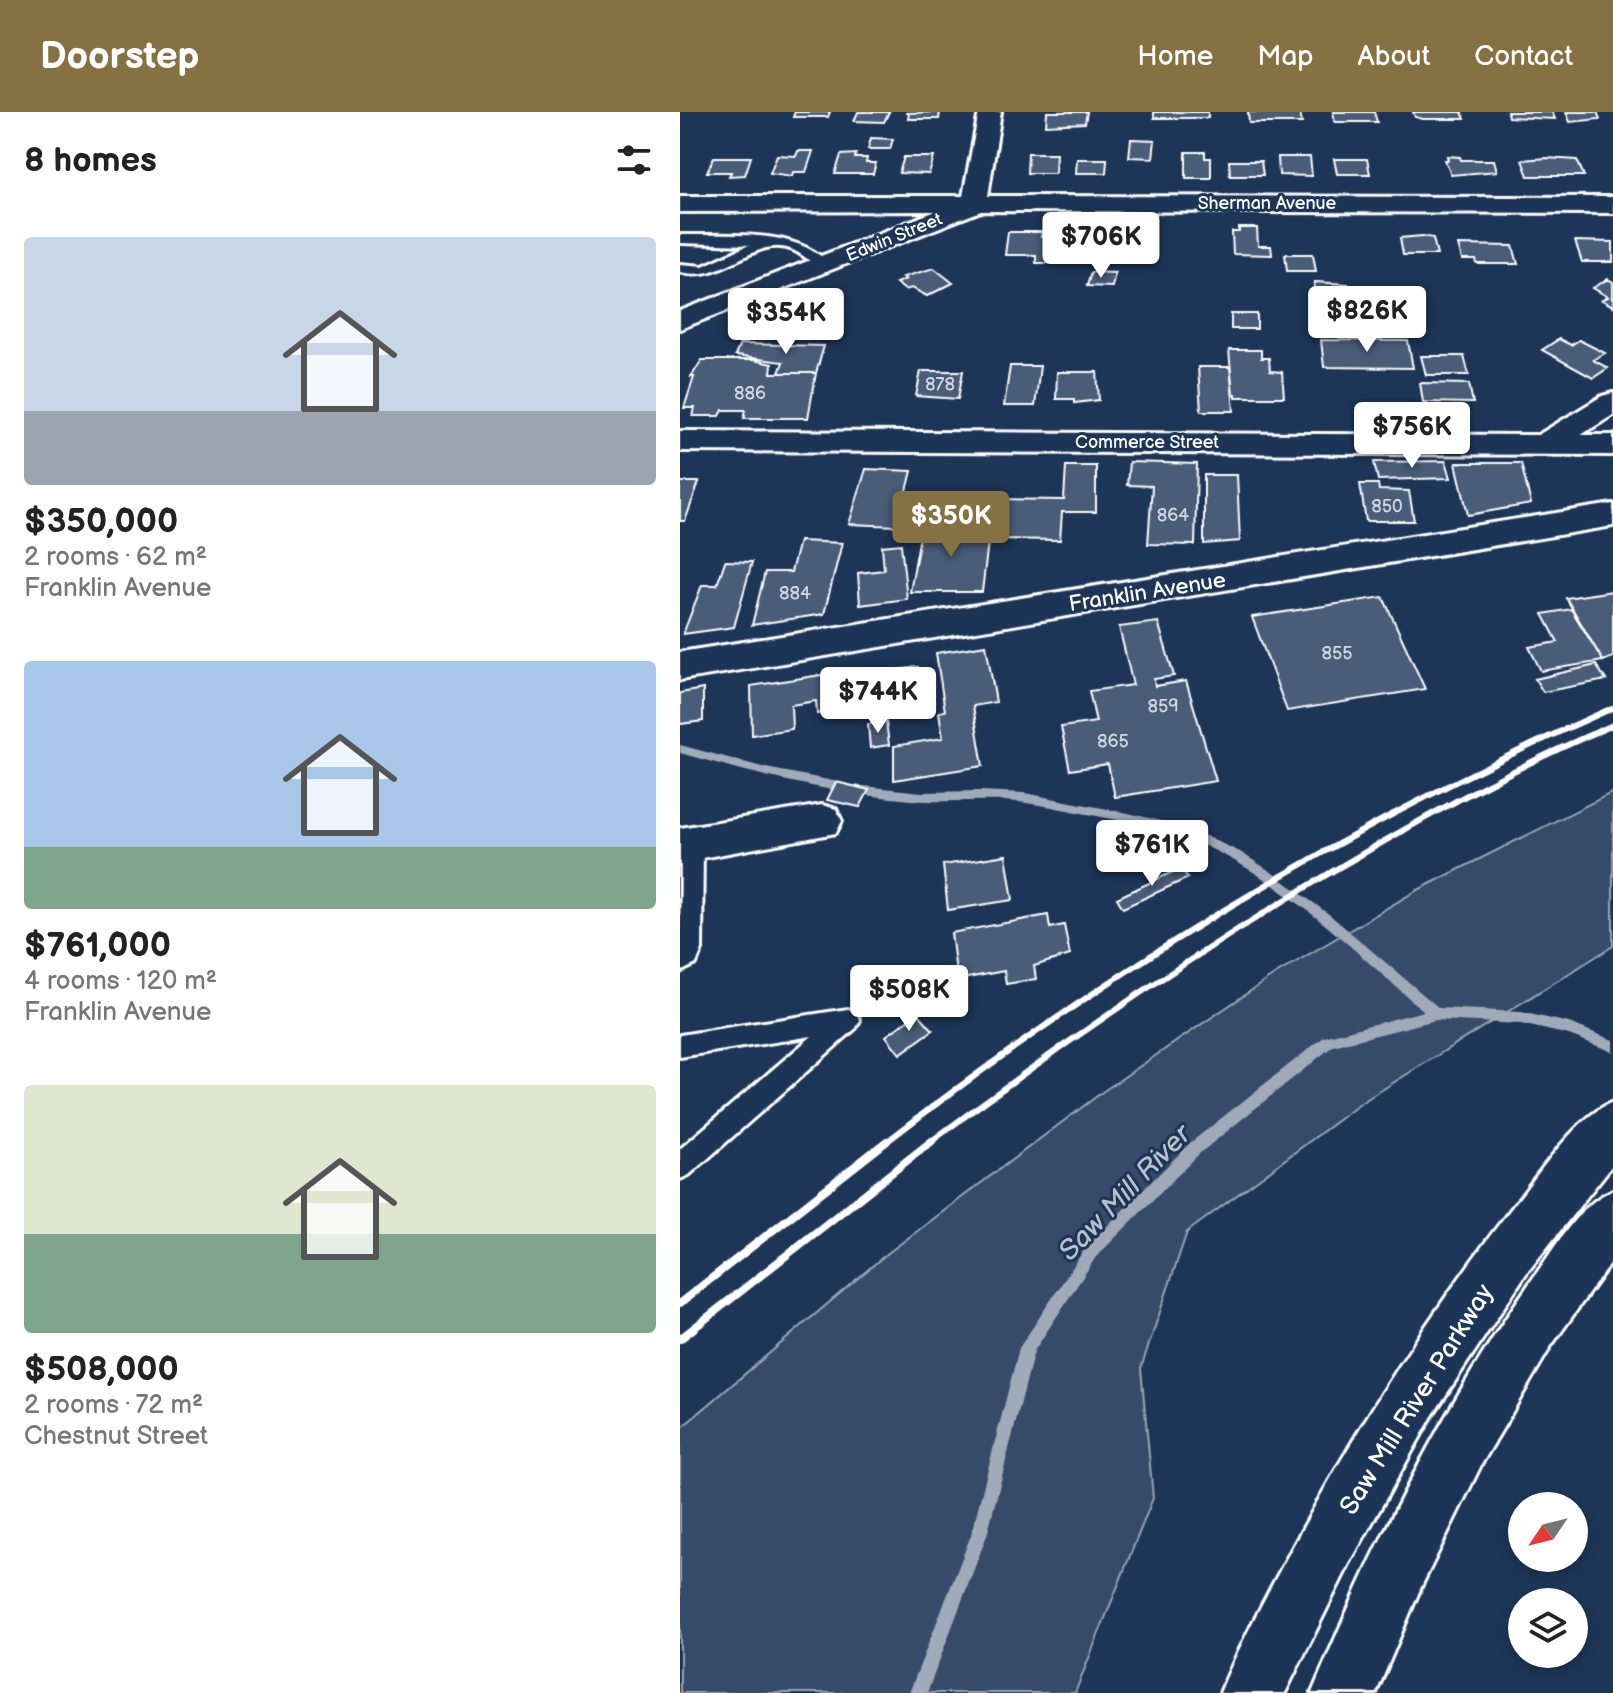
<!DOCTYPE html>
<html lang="en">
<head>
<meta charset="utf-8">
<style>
  :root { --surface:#fff; --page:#f6f6f6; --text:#222; --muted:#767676; --accent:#857141 }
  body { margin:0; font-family:"Balsamiq Sans",sans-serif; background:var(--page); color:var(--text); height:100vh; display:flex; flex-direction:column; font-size:30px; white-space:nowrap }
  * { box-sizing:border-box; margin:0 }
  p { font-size:26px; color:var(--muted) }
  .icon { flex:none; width:44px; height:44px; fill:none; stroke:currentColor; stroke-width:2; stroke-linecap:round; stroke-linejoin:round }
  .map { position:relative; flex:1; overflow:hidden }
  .sheet { display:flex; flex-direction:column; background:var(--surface); width:680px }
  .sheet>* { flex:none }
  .needle { width:52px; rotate:235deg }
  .buttons { position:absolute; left:828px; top:1380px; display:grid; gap:16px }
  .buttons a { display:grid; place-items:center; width:80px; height:80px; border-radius:50%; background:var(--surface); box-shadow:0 4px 12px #0003; font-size:40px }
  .price { position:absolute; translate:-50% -68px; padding:0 18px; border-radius:8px; background:#fff; color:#222; font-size:26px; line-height:52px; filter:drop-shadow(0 2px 4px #0008) }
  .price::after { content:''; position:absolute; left:50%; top:48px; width:24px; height:18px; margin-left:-12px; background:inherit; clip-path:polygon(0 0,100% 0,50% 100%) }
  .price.current { background:var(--accent); color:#fff }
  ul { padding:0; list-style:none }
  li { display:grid; align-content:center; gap:16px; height:424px; padding:0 24px }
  li span { display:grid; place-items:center; height:248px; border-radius:8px; color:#555 }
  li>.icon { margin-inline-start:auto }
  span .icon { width:144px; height:144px; fill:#fffc; stroke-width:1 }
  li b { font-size:34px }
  h2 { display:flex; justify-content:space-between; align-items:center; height:96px; padding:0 24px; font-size:34px }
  header { display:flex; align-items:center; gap:48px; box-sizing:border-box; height:112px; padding:0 40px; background:var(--accent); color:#fff }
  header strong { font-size:38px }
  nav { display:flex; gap:44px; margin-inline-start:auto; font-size:28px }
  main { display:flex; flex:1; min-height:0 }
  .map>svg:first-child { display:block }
  .green { fill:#364b69; stroke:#9aa5b4; stroke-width:2 }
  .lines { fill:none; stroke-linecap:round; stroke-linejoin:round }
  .stream { fill:#a0aab8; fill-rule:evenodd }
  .building { fill:#4a5d79; stroke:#fff; stroke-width:2 }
  .lane-casing { stroke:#fff; stroke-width:6 }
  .street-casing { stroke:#fff; stroke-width:6 }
  .secondary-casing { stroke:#fff; stroke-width:6 }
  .highway-casing { stroke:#fff; stroke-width:6 }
  .lane { fill:#1d3557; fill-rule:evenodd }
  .street { fill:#1d3557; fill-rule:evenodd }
  .secondary { fill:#1d3557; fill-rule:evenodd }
  .highway { fill:#1d3557; fill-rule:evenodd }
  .rail-far2 { stroke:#fff; stroke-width:5 }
  .rail-far1 { stroke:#fff; stroke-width:6 }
  .rail { stroke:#fff; stroke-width:8 }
  .labels { text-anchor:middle; stroke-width:6; stroke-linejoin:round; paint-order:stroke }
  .far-street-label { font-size:18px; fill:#fff; stroke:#1d3557 }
  .number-label { font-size:18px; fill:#d2d6de }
  .street-label { font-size:22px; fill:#fff; stroke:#1d3557 }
  .near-street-label { font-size:26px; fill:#fff; stroke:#1d3557 }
  .near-water-label { font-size:28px; font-style:italic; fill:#b8c0ca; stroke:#1d3557 }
</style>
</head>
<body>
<header>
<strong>Doorstep</strong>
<nav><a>Home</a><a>Map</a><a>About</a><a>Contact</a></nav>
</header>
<main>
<section class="sheet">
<h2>8 homes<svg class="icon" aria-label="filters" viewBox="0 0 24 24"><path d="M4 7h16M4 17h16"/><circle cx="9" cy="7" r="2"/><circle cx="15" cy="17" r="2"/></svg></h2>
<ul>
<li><span style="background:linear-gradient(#c9d6e8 70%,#9aa5b1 0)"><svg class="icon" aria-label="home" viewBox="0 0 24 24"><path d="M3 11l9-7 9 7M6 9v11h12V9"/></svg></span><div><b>$350,000</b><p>2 rooms · 62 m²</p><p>Franklin Avenue</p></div></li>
<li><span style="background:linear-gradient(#a9c7e8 75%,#7fa58c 0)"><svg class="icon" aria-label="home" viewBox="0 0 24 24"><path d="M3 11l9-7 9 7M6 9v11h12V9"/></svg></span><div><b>$761,000</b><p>4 rooms · 120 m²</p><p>Franklin Avenue</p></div></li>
<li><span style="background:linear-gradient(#dfe7d0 60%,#7fa58c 0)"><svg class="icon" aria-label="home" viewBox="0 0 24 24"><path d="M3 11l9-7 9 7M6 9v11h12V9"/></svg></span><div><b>$508,000</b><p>2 rooms · 72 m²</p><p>Chestnut Street</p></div></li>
</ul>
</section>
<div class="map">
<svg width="933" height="1581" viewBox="0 0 933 1581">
  <rect width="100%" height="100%" fill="#1d3557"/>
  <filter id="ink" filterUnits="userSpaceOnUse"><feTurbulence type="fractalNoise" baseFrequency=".0125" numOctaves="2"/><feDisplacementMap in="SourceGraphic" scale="16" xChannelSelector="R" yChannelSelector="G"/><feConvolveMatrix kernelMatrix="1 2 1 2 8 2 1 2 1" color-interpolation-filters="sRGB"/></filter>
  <g filter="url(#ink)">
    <!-- green -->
    <path class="green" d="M 933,680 L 933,834 L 684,989 L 507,1120 L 461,1256 L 473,1386 L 395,1581 L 0,1581 L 0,1317 L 204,1144 L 425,978 L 594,863 L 736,779 Z"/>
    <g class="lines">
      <!-- stream -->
      <path class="stream" d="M 0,633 L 86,656 L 174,673 L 242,680 L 301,679 L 345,681 L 448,701 L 493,712 L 528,725 L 560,740 L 590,759 L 650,803 L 759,896 L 841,900 L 889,911 L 933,928 L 933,940 L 889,923 L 841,912 L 756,908 L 653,934 L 520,1041 L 416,1145 L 354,1239 L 307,1423 L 247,1581 L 229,1581 L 291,1423 L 339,1236 L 406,1135 L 510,1031 L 644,925 L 744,899 C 673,838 604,767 516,730 C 485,717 451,711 417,704 C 385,698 354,690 322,689 C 291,688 261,691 231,688 C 152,682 76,663 0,641 Z"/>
    </g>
    <!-- building -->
    <path class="building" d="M 115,0 L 150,0 L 148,5 L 113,5 Z
      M 178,0 L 209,0 L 204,10 L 174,9 Z
      M 260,0 L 259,7 L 228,7 L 229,1 L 225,1 Z
      M 367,0 L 407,0 L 405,11 L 366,13 Z
      M 474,0 L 528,0 L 528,6 L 474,6 Z
      M 568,0 L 620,0 L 622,11 L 569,11 Z
      M 653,0 L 694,0 L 697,10 L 655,10 Z
      M 733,0 L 782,0 L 785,7 L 743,7 L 735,5 Z
      M 827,0 L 872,0 L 875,7 L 828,5 Z
      M 886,0 L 917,0 L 920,7 L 890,10 Z
      M 191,26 L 213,27 L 210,37 L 188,37 Z
      M 451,27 L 475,28 L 473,46 L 449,45 Z
      M 118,39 L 133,39 L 126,60 L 113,60 L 112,64 L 90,61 L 97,43 L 116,44 Z
      M 506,40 L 525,40 L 525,46 L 531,46 L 531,66 L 506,66 Z
      M 348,41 L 376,41 L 375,61 L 347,61 Z
      M 176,42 L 175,46 L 187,46 L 186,51 L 196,51 L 193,62 L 155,62 L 161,43 Z
      M 767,44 L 780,45 L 781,48 L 814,48 L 817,59 L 771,63 L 765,48 L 768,48 Z
      M 34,45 L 71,45 L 65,63 L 49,64 L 51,60 L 27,60 Z
      M 224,45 L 254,45 L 249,62 L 219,61 Z
      M 598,45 L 630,45 L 632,64 L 599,63 Z
      M 867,46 L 897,48 L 904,64 L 848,64 L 842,48 Z
      M 397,47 L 427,47 L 426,61 L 396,61 Z
      M 654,47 L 687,47 L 690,62 L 657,62 Z
      M 549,49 L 581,49 L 583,63 L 550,63 Z
      M 559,116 L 577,116 L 578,134 L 591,134 L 592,143 L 553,142 L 552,120 L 559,120 Z
      M 328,120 L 362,120 L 361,125 L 387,125 L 385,151 L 356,151 L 356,143 L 325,143 Z
      M 439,120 L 469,120 L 468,149 L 449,149 L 449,140 L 437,140 Z
      M 742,124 L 753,126 L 757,143 L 723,143 L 720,126 Z
      M 895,129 L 933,130 L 933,150 L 902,150 Z
      M 778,133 L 833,134 L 838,152 L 797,152 L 796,148 L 782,148 Z
      M 605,142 L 633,142 L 636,159 L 607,159 Z
      M 254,156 L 273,171 L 247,184 L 232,176 L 225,178 L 216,171 L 226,167 L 223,165 Z
      M 411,160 L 435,161 L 432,175 L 407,174 Z
      M 928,167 L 933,170 L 933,194 L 922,188 L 928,185 L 913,176 Z
      M 635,170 L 668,172 L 668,178 L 673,178 L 674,184 L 679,184 L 679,191 L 670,191 L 670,194 L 630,192 Z
      M 117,187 L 141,208 L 120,216 L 97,195 Z
      M 551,202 L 577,202 L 577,217 L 551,217 Z
      M 86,204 L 98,215 L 72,225 L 61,213 Z
      M 879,227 L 891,233 L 899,228 L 925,241 L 913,248 L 928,256 L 913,266 L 862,238 Z
      M 641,228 L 728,229 L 733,256 L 644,255 Z
      M 60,232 L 144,234 L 136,261 L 99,261 L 103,250 L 55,244 Z
      M 549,238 L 581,238 L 581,246 L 589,246 L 590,259 L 602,260 L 604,285 L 556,285 L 556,282 L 553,282 Z
      M 741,244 L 784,244 L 789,263 L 746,263 Z
      M 22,248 L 74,248 L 92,252 L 91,261 L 136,261 L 128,306 L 64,306 L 66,298 L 43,298 L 40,304 L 13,304 L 15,296 L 4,296 L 14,265 L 11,265 Z
      M 330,254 L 360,254 L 355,294 L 324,294 Z
      M 518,255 L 550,255 L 554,299 L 521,299 Z
      M 241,259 L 283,259 L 278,287 L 236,284 Z
      M 377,260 L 417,260 L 419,288 L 394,291 L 394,287 L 376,287 Z
      M 740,271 L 789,272 L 793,291 L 743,290 Z
      M 766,349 L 771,366 L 698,368 L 694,350 Z
      M 449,350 L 517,352 L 515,433 L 468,432 L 472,374 L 447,373 Z
      M 776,351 L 841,351 L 851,392 L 788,403 Z
      M 386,354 L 416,354 L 416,400 L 382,400 L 380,428 L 313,427 L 318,387 L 384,388 Z
      M 186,357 L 232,359 L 218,414 L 169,412 Z
      M 524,363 L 557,363 L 560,429 L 524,432 Z
      M 0,370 L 19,370 L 5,409 L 0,409 Z
      M 680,372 L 698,372 L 699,378 L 729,379 L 734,409 L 686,409 Z
      M 249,413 L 310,413 L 302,480 L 230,480 L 240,424 L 247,425 Z
      M 119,429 L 162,431 L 144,502 L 72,513 L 85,460 L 111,460 Z
      M 221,432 L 227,487 L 180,493 L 178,461 L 204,458 L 202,434 Z
      M 45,449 L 72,450 L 54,515 L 3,522 L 22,473 L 37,473 Z
      M 933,479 L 933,545 L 923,549 L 886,486 Z
      M 703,485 L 745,577 L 607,599 L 572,505 Z
      M 891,497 L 923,549 L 861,559 L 849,535 L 878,530 L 863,502 Z
      M 478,510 L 494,564 L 474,567 L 475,574 L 506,569 L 536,669 L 435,685 L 428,652 L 390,658 L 381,615 L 416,610 L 409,579 L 453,573 L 439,515 Z
      M 306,533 L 316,590 L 293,594 L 303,654 L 214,668 L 214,634 L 263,626 L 259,600 L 265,599 L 256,541 Z
      M 916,553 L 926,568 L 863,580 L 855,567 Z
      M 238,555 L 242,601 L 199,606 L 196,561 Z
      M 160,560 L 163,598 L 137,602 L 136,589 L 111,593 L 112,617 L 72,623 L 71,574 Z
      M 23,577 L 23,609 L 0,612 L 0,581 Z
      M 206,609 L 209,633 L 190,636 L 188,612 Z
      M 156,670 L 189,678 L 180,695 L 147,688 Z
      M 326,743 L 333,788 L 268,798 L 263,753 Z
      M 501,756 L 508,766 L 443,796 L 437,786 Z
      M 368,803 L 370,816 L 384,813 L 390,843 L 354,854 L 356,867 L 326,872 L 324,859 L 277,868 L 271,821 Z
      M 238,901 L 253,918 L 220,942 L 206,924 Z"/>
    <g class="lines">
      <defs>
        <path id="lane" d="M 0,123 C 49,124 114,115 151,153 L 139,156 C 131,150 122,142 113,138 C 74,122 46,171 0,160 L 0,152 L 23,154 L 69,133 L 0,131 Z
          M 12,722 L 20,725 L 23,731 L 22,837 L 16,852 L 0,860 L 1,731 L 4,725 Z
          M 168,897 L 176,900 L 180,908 L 176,916 L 9,1063 L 0,1067 L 0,1037 L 132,924 L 0,945 L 0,923 Z"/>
        <path id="street" d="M 299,0 L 321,0 L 308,84 L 933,85 L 933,101 L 301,99 L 0,217 L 0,199 L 256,99 L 0,100 L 0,84 L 283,84 Z
          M 933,281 L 933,303 L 901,323 L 933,323 L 933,343 L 0,339 L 0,319 L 858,323 L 922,284 Z
          M 142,693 L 156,697 L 162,709 L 156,721 L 0,750 L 0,716 Z"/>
        <path id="secondary" d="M 933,392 L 933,414 L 0,568 L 0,540 Z"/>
        <path id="highway" d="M 933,990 L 933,1052 L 845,1163 L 752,1304 L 669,1452 L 605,1581 L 540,1581 C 560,1533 585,1486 610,1440 C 678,1313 755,1192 845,1079 C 867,1050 900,1003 933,990 Z
          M 933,1078 L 933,1147 L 871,1234 L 801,1353 L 740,1477 L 696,1581 L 632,1581 C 693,1434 764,1292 856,1162 C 877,1133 899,1092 933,1078 Z"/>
      </defs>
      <!-- lane casing -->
      <use href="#lane" class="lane-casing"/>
      <!-- street casing -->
      <use href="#street" class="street-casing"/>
      <!-- secondary casing -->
      <use href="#secondary" class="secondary-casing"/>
      <!-- highway casing -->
      <use href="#highway" class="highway-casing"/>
      <!-- lane -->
      <use href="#lane" class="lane"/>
      <!-- street -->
      <use href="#street" class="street"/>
      <!-- secondary -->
      <use href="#secondary" class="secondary"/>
      <!-- highway -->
      <use href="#highway" class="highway"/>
      <!-- rail-far2 -->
      <path class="rail-far2" d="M 923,600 L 933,596"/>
      <!-- rail-far1 -->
      <path class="rail-far1" d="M 205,1031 C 429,858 669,712 928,598
        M 249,1031 C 381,932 517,840 658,756 C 747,704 837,653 933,613"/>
      <!-- rail -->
      <path class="rail" d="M 0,1191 L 207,1029
        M 0,1227 L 252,1029"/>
    </g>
  </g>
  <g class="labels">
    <!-- far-street labels -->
    <g class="far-street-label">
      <text x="587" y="97">Sherman Avenue</text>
      <text transform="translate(214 125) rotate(-22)" y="6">Edwin Street</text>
      <text x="467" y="336">Commerce Street</text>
    </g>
    <!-- number labels -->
    <g class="number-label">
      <text x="260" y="278">878</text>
      <text x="70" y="287">886</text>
      <text x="707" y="400">850</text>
      <text x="493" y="409">864</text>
      <text x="115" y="487">884</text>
      <text x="657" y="547">855</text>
      <text x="483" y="600">859</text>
      <text x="433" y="635">865</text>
    </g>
    <!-- street labels -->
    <g class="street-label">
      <text transform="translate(467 479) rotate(-9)" y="8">Franklin Avenue</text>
    </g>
    <!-- near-street labels -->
    <g class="near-street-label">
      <text transform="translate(736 1287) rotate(-58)" y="9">Saw Mill River Parkway</text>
    </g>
    <!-- near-water labels -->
    <g class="near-water-label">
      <text transform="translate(444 1080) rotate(-46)" y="10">Saw Mill River</text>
    </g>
  </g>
</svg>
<div class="buttons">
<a><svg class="needle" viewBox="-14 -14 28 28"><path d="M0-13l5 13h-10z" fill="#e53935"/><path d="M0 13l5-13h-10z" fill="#767676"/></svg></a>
<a><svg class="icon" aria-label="layers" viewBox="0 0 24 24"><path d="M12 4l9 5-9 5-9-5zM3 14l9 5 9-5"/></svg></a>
</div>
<b class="price" style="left:421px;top:168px">$706K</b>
<b class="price" style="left:687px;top:242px">$826K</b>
<b class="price" style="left:106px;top:244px">$354K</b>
<b class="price" style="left:732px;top:358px">$756K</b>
<b class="price current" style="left:271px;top:447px">$350K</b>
<b class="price" style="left:198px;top:623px">$744K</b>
<b class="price" style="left:472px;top:776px">$761K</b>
<b class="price" style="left:229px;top:921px">$508K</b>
</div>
</main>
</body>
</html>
